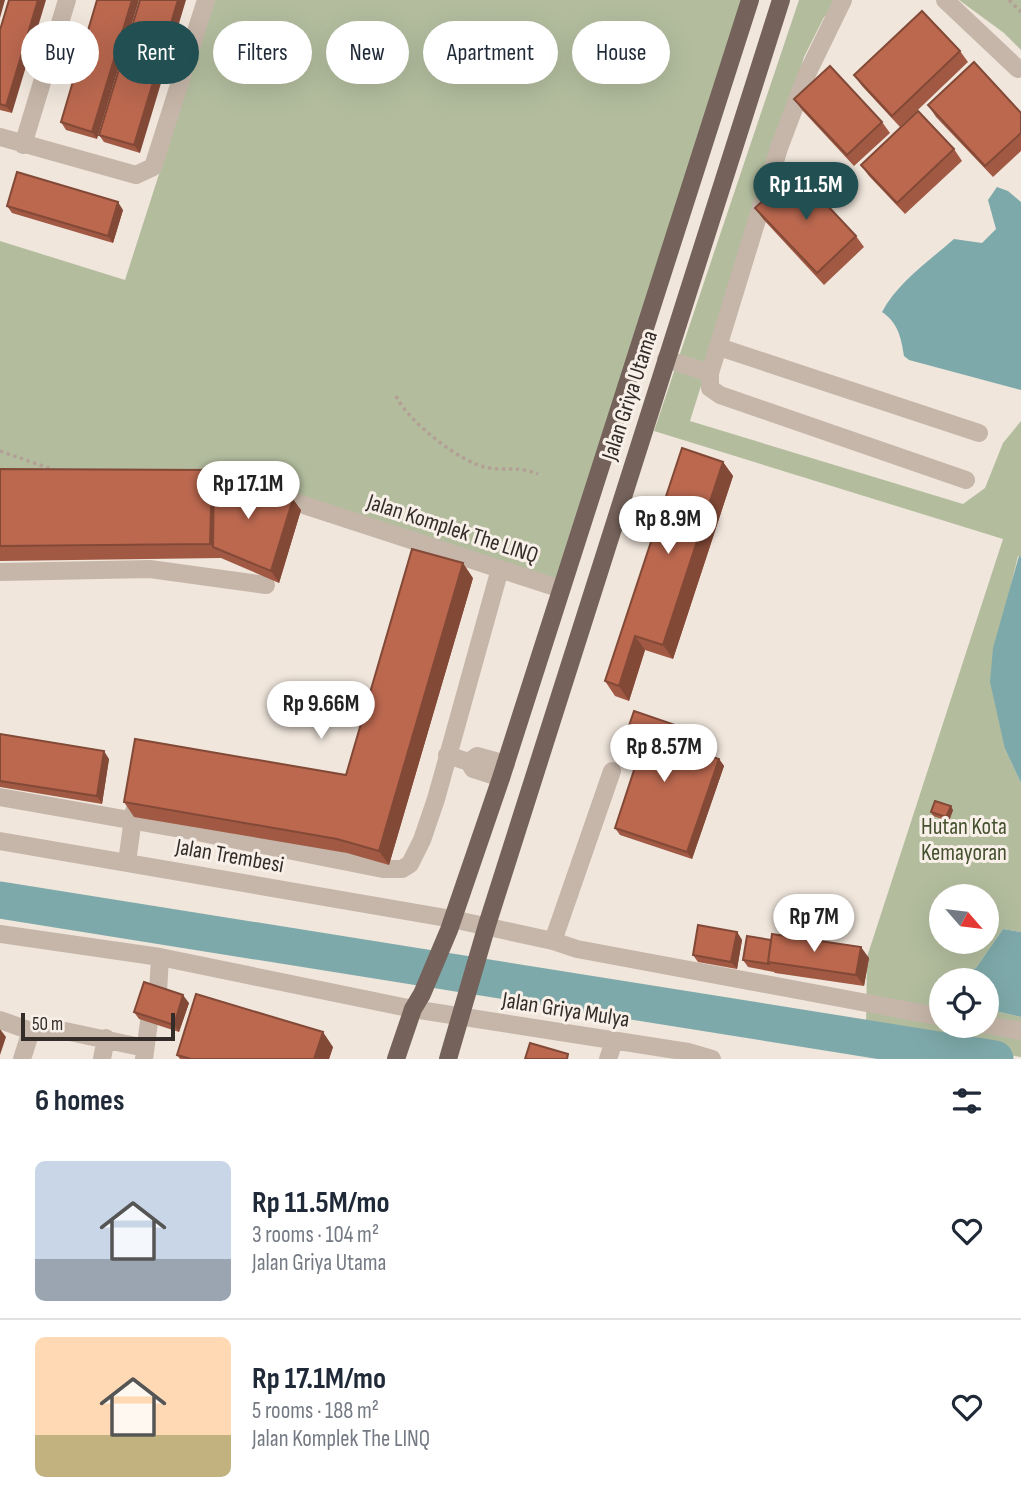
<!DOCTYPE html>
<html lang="en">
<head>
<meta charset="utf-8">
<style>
  :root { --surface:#fff; --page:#f2f2f3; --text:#1f2937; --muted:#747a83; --line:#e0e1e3; --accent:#224f52 }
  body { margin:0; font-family:"Sofia Sans Condensed",sans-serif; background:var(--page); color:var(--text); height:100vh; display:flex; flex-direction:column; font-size:26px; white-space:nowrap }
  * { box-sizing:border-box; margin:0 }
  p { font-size:23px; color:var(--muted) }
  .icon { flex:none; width:38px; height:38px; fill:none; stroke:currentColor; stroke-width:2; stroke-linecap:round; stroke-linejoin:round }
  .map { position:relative; height:1059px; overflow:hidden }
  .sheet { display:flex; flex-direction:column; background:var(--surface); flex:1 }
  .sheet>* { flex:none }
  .guide { position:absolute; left:21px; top:21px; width:980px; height:63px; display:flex; gap:14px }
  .needle { width:46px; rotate:118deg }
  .tools { position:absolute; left:929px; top:884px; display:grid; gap:14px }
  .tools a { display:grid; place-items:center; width:70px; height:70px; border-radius:50%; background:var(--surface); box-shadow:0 7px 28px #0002; font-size:35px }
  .scale { position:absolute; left:21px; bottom:18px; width:154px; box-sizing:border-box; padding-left:7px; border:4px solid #342c28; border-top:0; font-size:19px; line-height:24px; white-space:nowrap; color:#342c28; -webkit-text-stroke:5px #f8f0e8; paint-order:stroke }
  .price { position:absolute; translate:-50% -60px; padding:0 16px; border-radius:24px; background:#fff; color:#222; font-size:23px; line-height:46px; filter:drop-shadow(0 2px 4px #0008) }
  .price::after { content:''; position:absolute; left:50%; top:42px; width:21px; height:16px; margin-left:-10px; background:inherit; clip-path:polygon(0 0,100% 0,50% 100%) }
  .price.current { background:var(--accent); color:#fff }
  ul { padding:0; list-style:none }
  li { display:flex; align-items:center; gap:21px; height:175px; padding:0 35px }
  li+li { border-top:2px solid var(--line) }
  li span { display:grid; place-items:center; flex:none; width:196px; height:140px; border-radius:10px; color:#555 }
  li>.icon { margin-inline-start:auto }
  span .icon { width:84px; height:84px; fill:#fffc; stroke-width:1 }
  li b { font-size:30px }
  h2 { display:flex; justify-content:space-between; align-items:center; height:84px; padding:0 35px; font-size:30px }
  .pill { padding:0 24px; border-radius:32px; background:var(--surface); box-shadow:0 7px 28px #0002; font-size:24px; line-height:63px }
  .pill.current { background:var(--accent); color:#fff }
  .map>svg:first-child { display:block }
  .green { fill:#b3bd9e; fill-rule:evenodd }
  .water { fill:#7ea9aa }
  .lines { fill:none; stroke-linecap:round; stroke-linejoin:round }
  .river { stroke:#7ea9aa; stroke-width:37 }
  .path { stroke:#b2a094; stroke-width:3.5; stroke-dasharray:3.5 3.5; stroke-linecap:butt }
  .minor { stroke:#c6b6a9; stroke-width:18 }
  .major { stroke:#75635b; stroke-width:18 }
  .wall { fill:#a15944 }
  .shaded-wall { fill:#834937 }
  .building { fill:#bb684f; stroke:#834937; stroke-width:2 }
  .labels { text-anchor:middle; stroke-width:6; stroke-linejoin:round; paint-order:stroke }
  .street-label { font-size:23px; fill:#342c28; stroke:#f8f0e8 }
  .park-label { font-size:23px; fill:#44502e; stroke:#f8f0e8 }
</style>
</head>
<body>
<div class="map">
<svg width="1021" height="1059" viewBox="0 0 1021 1059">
  <rect width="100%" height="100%" fill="#f0e6dc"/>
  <!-- green -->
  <path class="green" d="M 215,0 L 750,0 L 561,589 L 220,479 L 0,476 L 0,241 L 125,280 Z
    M 799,0 L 847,0 L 824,17 L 804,57 L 690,421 L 963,504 L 985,488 L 1003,443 L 1021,421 L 1021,557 L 1018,556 L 1011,585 L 1005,749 L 1021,783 L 1021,932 L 1003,929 L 976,968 L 958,976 L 956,980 L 942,980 L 942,1026 L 987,1026 L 987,1009 L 1021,1017 L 1021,1057 L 866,1030 L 867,957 L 1003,539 L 654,431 ZM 942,896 L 987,896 L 987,942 L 942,942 Z
    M 959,0 L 1021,0 L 1021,50 L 1004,33 Z"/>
  <!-- water -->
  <path class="water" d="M 997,187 L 1008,191 L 1021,202 L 1021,390 L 909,360 L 904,356 C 901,337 898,323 882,312 C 898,282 929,261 954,239 L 982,243 L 996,229 L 988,200 Z
    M 1019,556 L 1021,557 L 1021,783 L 1005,749 L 990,682 L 993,648 Z
    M 1003,929 L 1021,932 L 1021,1017 L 987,1009 L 987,980 L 956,980 L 958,976 L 976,968 Z"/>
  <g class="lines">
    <!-- river -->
    <path class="river" d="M 0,900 L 995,1059"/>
    <!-- path -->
    <path class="path" d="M 1009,0 L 1021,12
      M 396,396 C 407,420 462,465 490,468 C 510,471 518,466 538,474
      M 0,451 L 54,470"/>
    <!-- minor -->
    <path class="minor" d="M 843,0 L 807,74 L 779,148 L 710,373 L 710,388 L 720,395 L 966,480
      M 945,0 L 1018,69
      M 0,137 L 136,175 L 153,167 L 206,0
      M 23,145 L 67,0
      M 719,347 L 979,433
      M 666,359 L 710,373
      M 273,495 L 561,589
      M 0,572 L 150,569 L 266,585
      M 447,755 L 469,762 L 473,769 L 501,778
      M 469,762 L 477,756 L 506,764
      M 0,797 L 192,831 L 383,869 L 402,869 L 410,864 L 422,840 L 436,799 L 500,569
      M 0,841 L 452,919 L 553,941 L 577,949 L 942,1017
      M 127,862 L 134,811
      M 0,934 L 160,957 L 413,1009 L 688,1052 L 712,1059
      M 553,941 L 612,771
      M 158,993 L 160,957
      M 0,1020 L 31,1031 L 65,1031 L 145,1048
      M 987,1025 L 1021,1031
      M 22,1059 L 31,1031
      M 102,1059 L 106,1038
      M 144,1059 L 149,1022
      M 608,1059 L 614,1041"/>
    <!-- major -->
    <path class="major" d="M 396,1059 L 413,1009 L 422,994 L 449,930 L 501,778 L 750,0
      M 448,1059 L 487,925 L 781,0"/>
  </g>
  <!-- wall -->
  <path class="wall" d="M 97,0 L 97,139 L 66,130 L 61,122 Z
    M 140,0 L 140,153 L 104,142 L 99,135 Z
    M 0,30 L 12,113 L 0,110 Z
    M 960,51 L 968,62 L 900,127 L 862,86 L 854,75 Z
    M 794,99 L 882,122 L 890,133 L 854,166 L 802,110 Z
    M 928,105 L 1021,113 L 1021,151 L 993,177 L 936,117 Z
    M 954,149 L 962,161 L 905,214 L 869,176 L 861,165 Z
    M 7,206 L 123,210 L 113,243 L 12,213 Z
    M 755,208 L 856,236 L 864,247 L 824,285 L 763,219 Z
    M 723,462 L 733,476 L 673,659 L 645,650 L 629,701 L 615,696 L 605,681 Z
    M 0,469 L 212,470 L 214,473 L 301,510 L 279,583 L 221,558 L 0,561 Z
    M 473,578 L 389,865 L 347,853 L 134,817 L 124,802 L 346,775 Z
    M 684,728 L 690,735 L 685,748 L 719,759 L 724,766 L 692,859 L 620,835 L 615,828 L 636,763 L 625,759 L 620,752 Z
    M 0,734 L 109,759 L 102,804 L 0,787 Z
    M 953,810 L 949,821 L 933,816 L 931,812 Z
    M 737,932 L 742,940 L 737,969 L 698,962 L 693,955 Z
    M 869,958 L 864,986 L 775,973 L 774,972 L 748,967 L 743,960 Z
    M 189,1003 L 179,1032 L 139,1019 L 134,1012 Z
    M 333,1047 L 329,1059 L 180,1059 L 177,1055 Z"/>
  <!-- shaded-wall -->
  <path class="shaded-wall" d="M 0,0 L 5,0 L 0,18 Z
    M 38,0 L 46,0 L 12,113 L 6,106 Z
    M 132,0 L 139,0 L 97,139 L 92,132 Z
    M 178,0 L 186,0 L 140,153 L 134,145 Z
    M 118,202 L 123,210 L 113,243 L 108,236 Z
    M 723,462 L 733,476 L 673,659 L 663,645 Z
    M 212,470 L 222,485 L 213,547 L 210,544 Z
    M 293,499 L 301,510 L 279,583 L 271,571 Z
    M 463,563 L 473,578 L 389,865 L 379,851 Z
    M 635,636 L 645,650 L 629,701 L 619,686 Z
    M 684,728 L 690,735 L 684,753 L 678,745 Z
    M 104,751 L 109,759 L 102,804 L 97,796 Z
    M 719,759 L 724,766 L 692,859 L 687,852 Z
    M 951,806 L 953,810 L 949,821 L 946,817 Z
    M 737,932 L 742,940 L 737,969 L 731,962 Z
    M 861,947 L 869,958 L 864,986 L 856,975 Z
    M 183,995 L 189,1003 L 179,1032 L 174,1025 Z
    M 0,1029 L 6,1037 L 0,1055 Z
    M 323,1032 L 333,1047 L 329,1059 L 314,1059 Z"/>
  <!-- building -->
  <path class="building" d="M 9,0 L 38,0 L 6,106 L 0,104 L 0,30 Z
    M 97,0 L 132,0 L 92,132 L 61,122 Z
    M 140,0 L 178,0 L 134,145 L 99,135 Z
    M 922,11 L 960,51 L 892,116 L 854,75 Z
    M 974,62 L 1021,113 L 1021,133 L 985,166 L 928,105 Z
    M 830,66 L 882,122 L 847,155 L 794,99 Z
    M 918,111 L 954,149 L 897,203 L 861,165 Z
    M 795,171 L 856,236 L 817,273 L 755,208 Z
    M 17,172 L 118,202 L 108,236 L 7,206 Z
    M 682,448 L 723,462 L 663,645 L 635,636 L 619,686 L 605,681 Z
    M 0,469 L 212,470 L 210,544 L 0,546 Z
    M 214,473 L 293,499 L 271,571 L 213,547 Z
    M 412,549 L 463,563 L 379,851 L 337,839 L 124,802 L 135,739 L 346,775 Z
    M 634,711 L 684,728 L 678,745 L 719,759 L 687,852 L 615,828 L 638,758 L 620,752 Z
    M 0,734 L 104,751 L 97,796 L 0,781 Z
    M 935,801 L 951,806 L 946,817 L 931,812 Z
    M 698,925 L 737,932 L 731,962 L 693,955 Z
    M 772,934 L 861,947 L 856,975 L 768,962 Z
    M 747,936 L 771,940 L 768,962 L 769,964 L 743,960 Z
    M 144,982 L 183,995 L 174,1025 L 134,1012 Z
    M 196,994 L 323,1032 L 314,1059 L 191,1059 L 177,1055 Z
    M 530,1043 L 568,1054 L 567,1059 L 525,1059 Z"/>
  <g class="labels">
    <!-- street labels -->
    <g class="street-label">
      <text transform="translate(629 395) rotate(-72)" y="8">Jalan Griya Utama</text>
      <text transform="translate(453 528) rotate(18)" y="8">Jalan Komplek The LINQ</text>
      <text transform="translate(230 855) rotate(10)" y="8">Jalan Trembesi</text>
      <text transform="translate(566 1009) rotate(9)" y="8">Jalan Griya Mulya</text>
    </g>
    <!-- park labels -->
    <g class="park-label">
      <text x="964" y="834">Hutan Kota<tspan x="964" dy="26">Kemayoran</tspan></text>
    </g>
  </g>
</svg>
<div class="tools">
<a><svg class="needle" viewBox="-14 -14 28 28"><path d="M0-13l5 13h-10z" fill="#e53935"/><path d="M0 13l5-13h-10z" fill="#747a83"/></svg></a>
<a><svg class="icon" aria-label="locate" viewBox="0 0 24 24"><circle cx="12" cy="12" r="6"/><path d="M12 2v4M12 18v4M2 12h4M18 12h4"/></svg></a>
</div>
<div class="scale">50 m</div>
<b class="price current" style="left:806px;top:222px">Rp 11.5M</b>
<b class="price" style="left:248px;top:521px">Rp 17.1M</b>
<b class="price" style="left:668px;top:556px">Rp 8.9M</b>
<b class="price" style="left:321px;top:741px">Rp 9.66M</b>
<b class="price" style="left:664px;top:784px">Rp 8.57M</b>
<b class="price" style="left:814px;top:954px">Rp 7M</b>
<div class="guide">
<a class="pill">Buy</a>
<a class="pill current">Rent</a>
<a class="pill">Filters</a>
<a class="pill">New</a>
<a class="pill">Apartment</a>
<a class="pill">House</a>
</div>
</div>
<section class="sheet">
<h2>6 homes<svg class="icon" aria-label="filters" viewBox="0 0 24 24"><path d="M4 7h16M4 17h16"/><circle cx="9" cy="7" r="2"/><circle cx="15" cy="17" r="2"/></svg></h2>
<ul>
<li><span style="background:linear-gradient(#c9d6e8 70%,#9aa5b1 0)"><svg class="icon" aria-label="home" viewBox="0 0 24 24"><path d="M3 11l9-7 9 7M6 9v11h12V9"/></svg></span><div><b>Rp 11.5M/mo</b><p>3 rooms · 104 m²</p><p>Jalan Griya Utama</p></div><svg class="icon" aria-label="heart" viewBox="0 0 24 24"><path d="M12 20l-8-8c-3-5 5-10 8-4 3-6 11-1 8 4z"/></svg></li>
<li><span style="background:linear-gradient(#ffd9b3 70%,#c2b280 0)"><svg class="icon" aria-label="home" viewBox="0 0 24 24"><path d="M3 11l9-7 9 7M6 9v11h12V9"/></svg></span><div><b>Rp 17.1M/mo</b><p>5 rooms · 188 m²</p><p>Jalan Komplek The LINQ</p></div><svg class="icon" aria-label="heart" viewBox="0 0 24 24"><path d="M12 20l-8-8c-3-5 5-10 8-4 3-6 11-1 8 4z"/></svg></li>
</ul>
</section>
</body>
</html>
